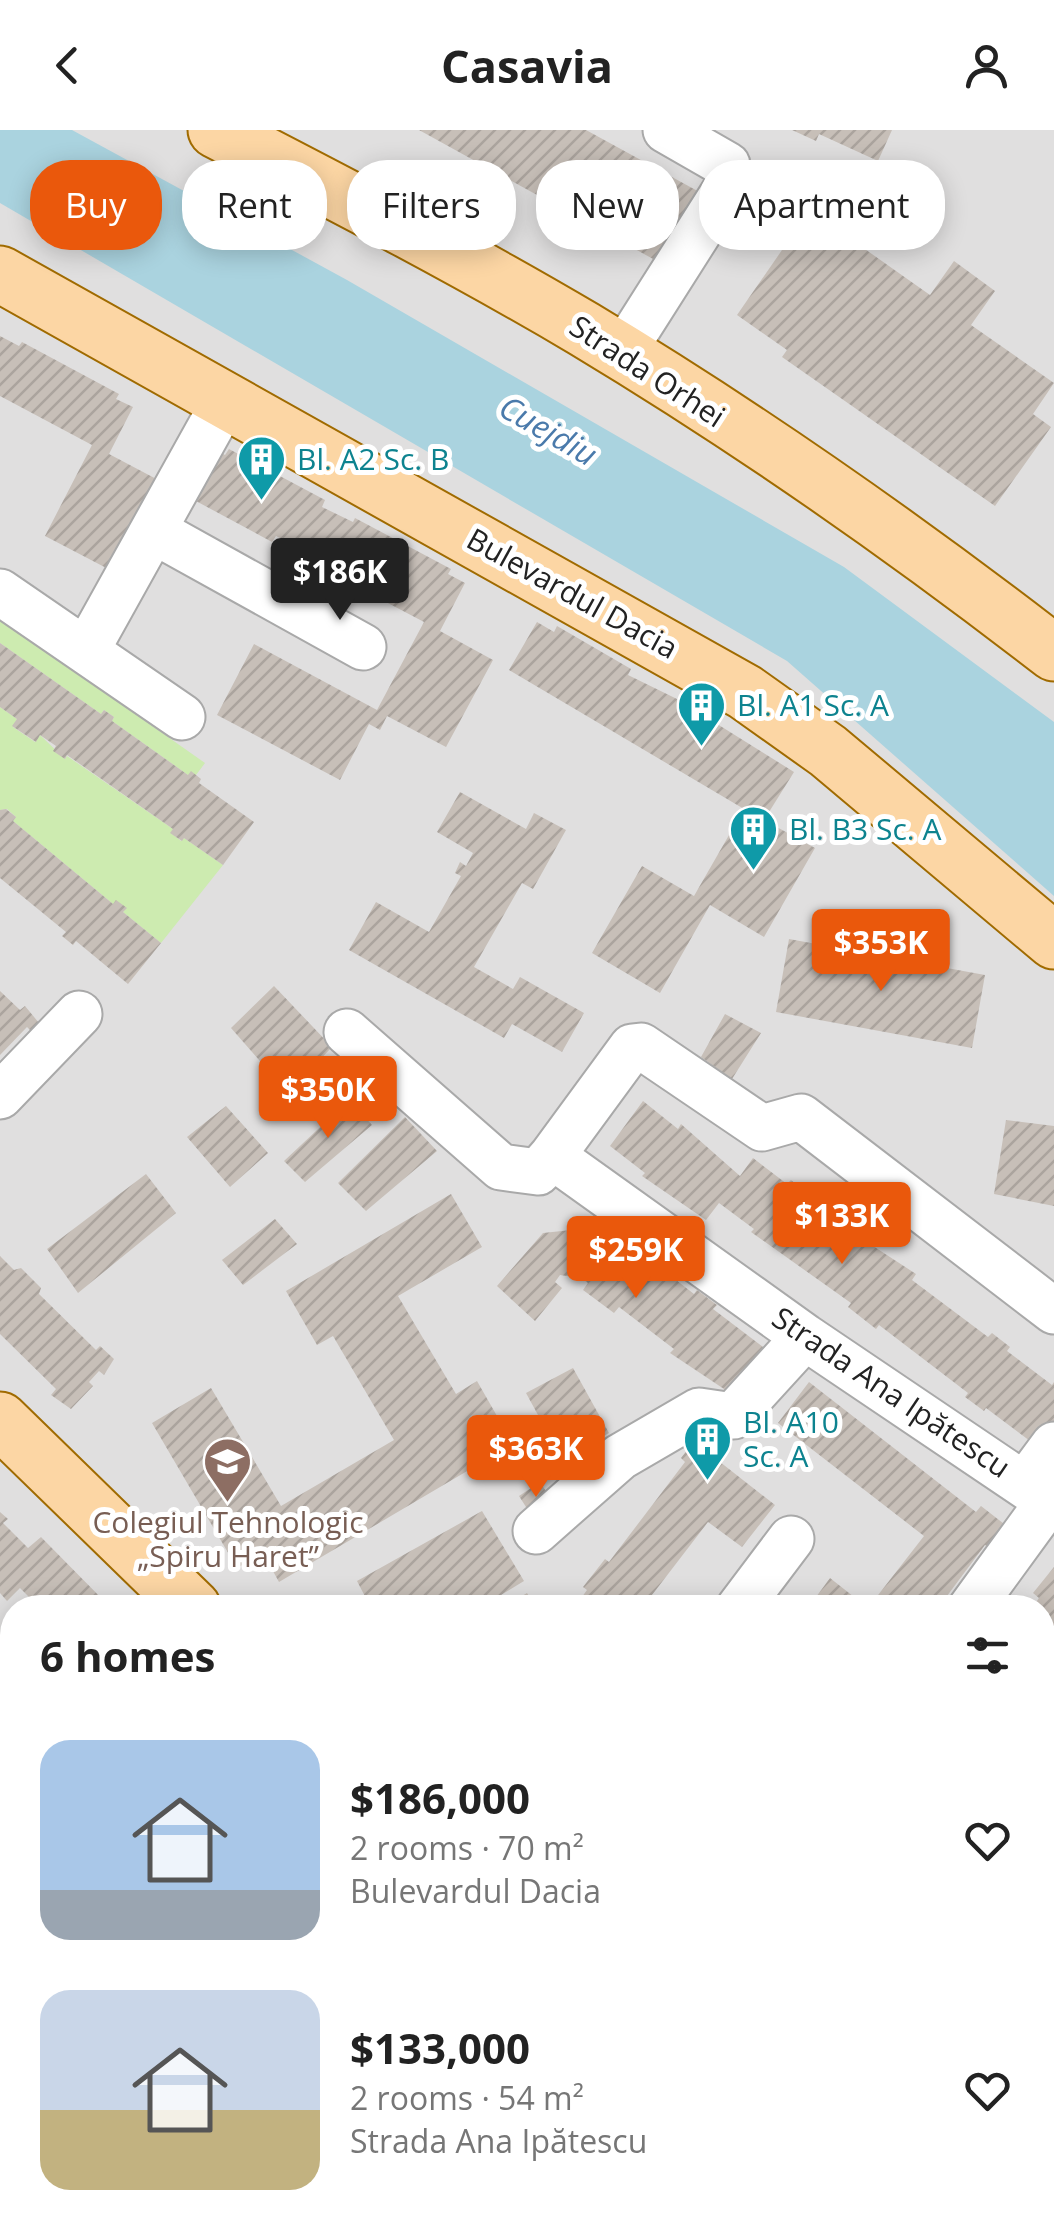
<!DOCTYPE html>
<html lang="en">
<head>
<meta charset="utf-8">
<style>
  :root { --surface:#fff; --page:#f2f2f2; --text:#222; --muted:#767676; --accent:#ea580c }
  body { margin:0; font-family:"Open Sans",sans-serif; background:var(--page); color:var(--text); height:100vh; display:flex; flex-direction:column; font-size:38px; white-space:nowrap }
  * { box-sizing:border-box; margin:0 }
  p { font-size:32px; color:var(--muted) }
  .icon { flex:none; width:55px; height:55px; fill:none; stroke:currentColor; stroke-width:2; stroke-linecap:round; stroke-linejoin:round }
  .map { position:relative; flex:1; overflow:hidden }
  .drawer { position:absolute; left:0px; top:1465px; width:1055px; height:640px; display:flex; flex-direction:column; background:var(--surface); border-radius:40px 40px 0 0; box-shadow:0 5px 25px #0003 }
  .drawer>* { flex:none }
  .top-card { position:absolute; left:30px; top:30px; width:995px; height:90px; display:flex; gap:20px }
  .price { position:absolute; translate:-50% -85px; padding:0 22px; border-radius:10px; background:var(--accent); color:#fff; font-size:32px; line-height:65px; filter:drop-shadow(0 2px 5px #0008) }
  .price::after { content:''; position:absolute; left:50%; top:60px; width:30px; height:22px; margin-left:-15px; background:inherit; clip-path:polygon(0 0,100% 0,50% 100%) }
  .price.on { background:#222; color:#fff }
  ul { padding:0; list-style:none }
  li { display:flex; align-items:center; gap:30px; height:250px; padding:0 40px }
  li span { display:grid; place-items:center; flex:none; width:280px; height:200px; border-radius:30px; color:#555 }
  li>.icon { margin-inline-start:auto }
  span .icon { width:120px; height:120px; fill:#fffc; stroke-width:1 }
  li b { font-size:42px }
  h2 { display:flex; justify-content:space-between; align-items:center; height:120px; padding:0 40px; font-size:42px }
  .tag { padding:0 35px; border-radius:40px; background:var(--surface); box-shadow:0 5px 25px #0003; font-size:35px; line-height:90px }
  .tag.on { background:var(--accent); color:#fff }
  header { display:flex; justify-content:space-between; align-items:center; height:130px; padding:0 40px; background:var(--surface); font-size:45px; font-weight:700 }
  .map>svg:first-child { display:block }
  .residential { fill:#e0dfdf; fill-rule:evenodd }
  .grass { fill:#cdebb0 }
  .water { fill:#aad3df }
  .building { fill:url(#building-hatch) }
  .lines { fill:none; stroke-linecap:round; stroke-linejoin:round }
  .minor-casing { stroke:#a9a9a9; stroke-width:49 }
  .major-casing { stroke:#a06b00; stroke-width:59 }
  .minor { stroke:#fff; stroke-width:45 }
  .major { stroke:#fcd6a4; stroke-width:55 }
  .labels { text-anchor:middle; stroke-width:10; stroke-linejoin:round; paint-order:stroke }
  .street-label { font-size:30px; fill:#222; stroke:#fff }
  .culture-label { font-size:30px; fill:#0d838f; stroke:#fff; text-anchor:start }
  .education-label { font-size:30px; fill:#785e54; stroke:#fff }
  .water-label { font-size:32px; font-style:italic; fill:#4a7aab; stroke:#fff }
</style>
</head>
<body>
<header><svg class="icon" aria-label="back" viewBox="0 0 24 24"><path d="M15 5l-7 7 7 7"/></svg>Casavia<svg class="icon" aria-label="person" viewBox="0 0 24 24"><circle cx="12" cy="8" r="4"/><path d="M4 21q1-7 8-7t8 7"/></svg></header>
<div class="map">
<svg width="1054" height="2105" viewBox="0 0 1054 2105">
  <defs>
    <pattern id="building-hatch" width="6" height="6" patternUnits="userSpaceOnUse" patternTransform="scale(2.5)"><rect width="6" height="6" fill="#c7bfb8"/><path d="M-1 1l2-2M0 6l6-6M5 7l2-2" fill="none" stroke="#aba49e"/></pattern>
  </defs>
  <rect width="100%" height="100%" fill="#f2efe9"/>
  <!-- residential -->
  <path class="residential" d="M 0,0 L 1054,0 L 1054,2105 L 0,2105 ZM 12,1478 L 1042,1478 L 1042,2092 L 12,2092 Z"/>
  <!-- grass -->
  <path class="grass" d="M 0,489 L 205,633 L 196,645 L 188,645 L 112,591 L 114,587 L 104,580 L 101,584 L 0,513 Z
    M 0,577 L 17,589 L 13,597 L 35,612 L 40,605 L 65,629 L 67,626 L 173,699 L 171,703 L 181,711 L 184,708 L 223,735 L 161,813 L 123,782 L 126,778 L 113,774 L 13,691 L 16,687 L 7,679 L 0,680 Z"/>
  <!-- water -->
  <path class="water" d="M 0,0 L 72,0 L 347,150 L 844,437 L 1054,592 L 1054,766 L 787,531 L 0,73 Z"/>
  <!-- building -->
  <path class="building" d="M 419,0 L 586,0 L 703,64 L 664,135 Z
    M 792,0 L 892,0 L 878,31 L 819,4 L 816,11 Z
    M 816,71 L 868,108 L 862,117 L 930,165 L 954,131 L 995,161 L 971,195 L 1054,253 L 1033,284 L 1051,297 L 995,376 L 782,227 L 787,220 L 737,185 Z
    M 0,206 L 19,216 L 22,212 L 119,264 L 116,269 L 133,277 L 109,324 L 162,352 L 114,442 L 45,406 L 92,315 L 0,266 Z
    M 208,315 L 225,325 L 229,319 L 325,370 L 322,377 L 353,392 L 355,388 L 451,439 L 448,444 L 465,453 L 440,501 L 493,530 L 446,617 L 387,586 L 380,600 L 369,594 L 340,650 L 217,585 L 254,514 L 377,580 L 424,492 L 287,420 L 290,413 L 276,406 L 272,412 L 183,364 Z
    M 537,492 L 554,502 L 557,496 L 631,539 L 628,545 L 677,569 L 680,576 L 682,572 L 794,642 L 764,690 L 815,718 L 764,807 L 710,775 L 660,863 L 592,823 L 642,736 L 694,766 L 744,679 L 509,540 Z
    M 0,513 L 101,584 L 104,580 L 114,587 L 112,591 L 188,645 L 191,641 L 201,649 L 199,653 L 254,692 L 223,735 L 184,708 L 182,711 L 170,703 L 173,699 L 67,625 L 65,629 L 53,621 L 56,616 L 40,605 L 36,612 L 12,596 L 17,589 L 0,577 Z
    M 460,662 L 526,699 L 534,683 L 566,700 L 533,759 L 522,753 L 474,837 L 513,859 L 520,847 L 584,883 L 562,922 L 512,894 L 504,908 L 349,820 L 376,772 L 429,802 L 461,746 L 455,743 L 460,732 L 466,736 L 473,723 L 437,702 Z
    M 6,679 L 16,687 L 13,691 L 113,774 L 116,770 L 127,778 L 123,782 L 161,813 L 128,854 L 76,811 L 73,815 L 62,806 L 66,802 L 0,748 L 0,680 Z
    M 789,809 L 985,845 L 972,918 L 776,882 Z
    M 274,856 L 332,917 L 288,963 L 231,898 Z
    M 0,861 L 20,880 L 25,876 L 39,893 L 31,901 L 27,897 L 0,925 Z
    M 725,884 L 761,903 L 732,949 L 701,927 Z
    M 349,970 L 372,995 L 305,1052 L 284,1031 Z
    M 643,971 L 678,999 L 681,994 L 740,1046 L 753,1028 L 787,1054 L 791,1050 L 847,1099 L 916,1144 L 912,1150 L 988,1207 L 992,1203 L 1010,1217 L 1007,1221 L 1052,1255 L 1054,1252 L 1054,1293 L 1034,1314 L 986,1278 L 984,1281 L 965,1267 L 968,1263 L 879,1195 L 876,1199 L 848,1177 L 851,1173 L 751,1102 L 754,1099 L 719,1073 L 706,1090 L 642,1046 L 645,1043 L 610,1016 Z
    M 226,976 L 268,1023 L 230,1057 L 187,1007 Z
    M 405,987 L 437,1021 L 366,1081 L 338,1053 Z
    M 1006,990 L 1054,996 L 1054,1076 L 994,1064 Z
    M 146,1044 L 176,1083 L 78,1163 L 47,1119 Z
    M 451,1064 L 482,1117 L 398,1166 L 456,1264 L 477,1251 L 513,1314 L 279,1452 L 263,1423 L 237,1438 L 152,1293 L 211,1258 L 281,1376 L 394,1310 L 333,1206 L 317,1215 L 286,1161 Z
    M 275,1089 L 297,1114 L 243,1155 L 222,1130 Z
    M 590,1098 L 648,1139 L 653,1132 L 694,1164 L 697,1160 L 717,1175 L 713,1179 L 767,1220 L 733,1265 L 670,1223 L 674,1219 L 619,1177 L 614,1183 L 583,1160 L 588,1153 L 581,1148 L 560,1145 L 555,1152 L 562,1158 L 535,1191 L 497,1156 L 543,1103 Z
    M 0,1126 L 14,1140 L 21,1138 L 41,1158 L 39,1164 L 96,1220 L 100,1216 L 114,1229 L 104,1245 L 99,1241 L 89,1252 L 93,1256 L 71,1279 L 51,1265 L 56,1259 L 0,1204 Z
    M 573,1238 L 609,1303 L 562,1329 L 526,1263 Z
    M 809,1252 L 976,1382 L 981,1376 L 1008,1397 L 991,1419 L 985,1415 L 938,1478 L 868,1478 L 924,1406 L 778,1293 Z
    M 697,1307 L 723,1328 L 720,1332 L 775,1375 L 742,1417 L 708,1392 L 652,1465 L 658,1469 L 651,1478 L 574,1478 L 587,1460 L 583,1457 L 605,1429 L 609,1432 L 685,1332 L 681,1328 Z
    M 540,1352 L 554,1374 L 533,1388 L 519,1366 Z
    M 482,1381 L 524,1451 L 480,1478 L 371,1478 L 357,1451 Z
    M 0,1382 L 8,1389 L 3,1393 L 28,1418 L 41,1407 L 111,1478 L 40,1478 L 20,1458 L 7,1471 L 0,1463 Z
    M 1054,1437 L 1054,1541 L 1042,1556 L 1042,1478 L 1032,1478 L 1039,1468 L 1033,1463 Z
    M 830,1448 L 868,1478 L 808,1478 Z
    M 527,1463 L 536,1478 L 502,1478 Z
    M 1042,1645 L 1054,1654 L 1054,1731 L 1042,1722 Z
    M 12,1732 L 12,1780 L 5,1774 L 0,1780 L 0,1747 Z
    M 1042,1829 L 1054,1839 L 1054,1854 L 1042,1867 Z
    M 1054,2028 L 1054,2089 L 1042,2080 L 1042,2042 Z
    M 220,2092 L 242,2092 L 259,2105 L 210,2105 Z
    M 532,2092 L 587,2092 L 583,2098 L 591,2105 L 523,2105 Z
    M 635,2092 L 668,2092 L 659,2105 L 626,2105 Z
    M 672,2092 L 716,2092 L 728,2102 L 663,2105 Z
    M 777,2092 L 842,2092 L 852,2100 L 848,2105 L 767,2105 Z"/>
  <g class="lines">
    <defs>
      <path id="minor" d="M 622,223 L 728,56 L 727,35 L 666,0
        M 154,401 L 363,517
        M 0,462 L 182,587
        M 86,521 L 225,271
        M 347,902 L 501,1037 L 538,1042 L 552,1026 L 805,1207 L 1054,1375
        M 0,966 L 79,884
        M 552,1026 L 632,917 L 641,916 L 762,998 L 801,987 L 1054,1181
        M 1025,1354 L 1054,1315
        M 536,1401 L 620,1327 L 699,1281 L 733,1286 L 805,1207
        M 739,1478 L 791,1409
        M 971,1478 L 1049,1371
        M 0,1704 L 12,1695
        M 1042,1769 L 1054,1779
        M 0,2053 L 12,2063
        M 48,2092 L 63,2105"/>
      <path id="major" d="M 216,0 C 340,64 464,128 584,199 C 742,294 908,410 1054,523
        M 0,144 L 745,562 L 828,621 L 1054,811
        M 0,1290 L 193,1478
        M 939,2092 L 955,2105"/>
    </defs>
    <!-- minor casing -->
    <use href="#minor" class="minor-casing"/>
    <!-- major casing -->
    <use href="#major" class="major-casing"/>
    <!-- minor -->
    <use href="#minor" class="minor"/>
    <!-- major -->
    <use href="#major" class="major"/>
  </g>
  <!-- icons -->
  <defs>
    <symbol id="building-pin" viewBox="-11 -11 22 30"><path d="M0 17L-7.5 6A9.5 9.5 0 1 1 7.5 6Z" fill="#0f9aa8" stroke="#fff"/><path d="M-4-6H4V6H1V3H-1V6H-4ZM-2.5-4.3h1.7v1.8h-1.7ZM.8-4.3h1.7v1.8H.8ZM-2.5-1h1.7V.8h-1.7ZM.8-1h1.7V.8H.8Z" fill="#fff"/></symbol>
    <symbol id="school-pin" viewBox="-11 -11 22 30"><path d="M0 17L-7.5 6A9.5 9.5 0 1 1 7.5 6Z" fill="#8d6e63" stroke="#fff"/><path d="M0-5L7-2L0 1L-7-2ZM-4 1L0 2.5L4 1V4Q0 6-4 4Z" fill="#fff"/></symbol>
  </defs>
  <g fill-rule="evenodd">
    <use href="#building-pin" x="234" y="302" width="55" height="75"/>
    <use href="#building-pin" x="674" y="548" width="55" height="75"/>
    <use href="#building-pin" x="726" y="672" width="55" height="75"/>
    <use href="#building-pin" x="680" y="1282" width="55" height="75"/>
    <use href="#school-pin" x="200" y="1304" width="55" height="75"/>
  </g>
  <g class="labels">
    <!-- street labels -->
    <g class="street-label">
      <text transform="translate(647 242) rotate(33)" y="10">Strada Orhei</text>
      <text transform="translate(572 464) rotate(29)" y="10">Bulevardul Dacia</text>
      <text transform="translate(891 1263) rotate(34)" y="10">Strada Ana Ipătescu</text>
    </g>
    <!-- culture labels -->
    <g class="culture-label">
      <text x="297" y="340">Bl. A2 Sc. B</text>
      <text x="737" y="586">Bl. A1 Sc. A</text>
      <text x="789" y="710">Bl. B3 Sc. A</text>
      <text x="743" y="1303">Bl. A10<tspan x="743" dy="34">Sc. A</tspan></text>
    </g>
    <!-- education labels -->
    <g class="education-label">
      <text x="228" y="1403">Colegiul Tehnologic<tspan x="228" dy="34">„Spiru Haret”</tspan></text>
    </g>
    <!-- water labels -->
    <g class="water-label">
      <text transform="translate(548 301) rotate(30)" y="11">Cuejdiu</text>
    </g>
  </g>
</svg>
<b class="price on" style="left:340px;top:493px">$186K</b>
<b class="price" style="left:881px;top:864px">$353K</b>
<b class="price" style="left:328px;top:1011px">$350K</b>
<b class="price" style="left:842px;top:1137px">$133K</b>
<b class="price" style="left:636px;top:1171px">$259K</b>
<b class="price" style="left:536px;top:1370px">$363K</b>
<div class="top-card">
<a class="tag on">Buy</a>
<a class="tag">Rent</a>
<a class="tag">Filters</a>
<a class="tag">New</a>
<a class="tag">Apartment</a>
</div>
<section class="drawer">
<h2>6 homes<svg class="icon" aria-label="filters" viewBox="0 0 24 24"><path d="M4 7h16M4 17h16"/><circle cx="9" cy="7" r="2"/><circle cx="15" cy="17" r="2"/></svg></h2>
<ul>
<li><span style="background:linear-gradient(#a9c7e8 75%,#9aa5b1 0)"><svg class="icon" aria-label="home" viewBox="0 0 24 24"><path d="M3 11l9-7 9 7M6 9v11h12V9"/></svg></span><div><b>$186,000</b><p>2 rooms · 70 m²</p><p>Bulevardul Dacia</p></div><svg class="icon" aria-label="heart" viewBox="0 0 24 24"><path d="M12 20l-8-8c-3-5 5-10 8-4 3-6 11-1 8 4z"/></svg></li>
<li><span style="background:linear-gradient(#c9d6e8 60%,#c2b280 0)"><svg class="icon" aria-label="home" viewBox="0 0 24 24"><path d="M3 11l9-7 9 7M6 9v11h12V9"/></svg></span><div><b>$133,000</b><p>2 rooms · 54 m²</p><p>Strada Ana Ipătescu</p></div><svg class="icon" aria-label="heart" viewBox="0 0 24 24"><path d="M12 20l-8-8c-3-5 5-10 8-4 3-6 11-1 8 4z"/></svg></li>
</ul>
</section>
</div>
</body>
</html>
